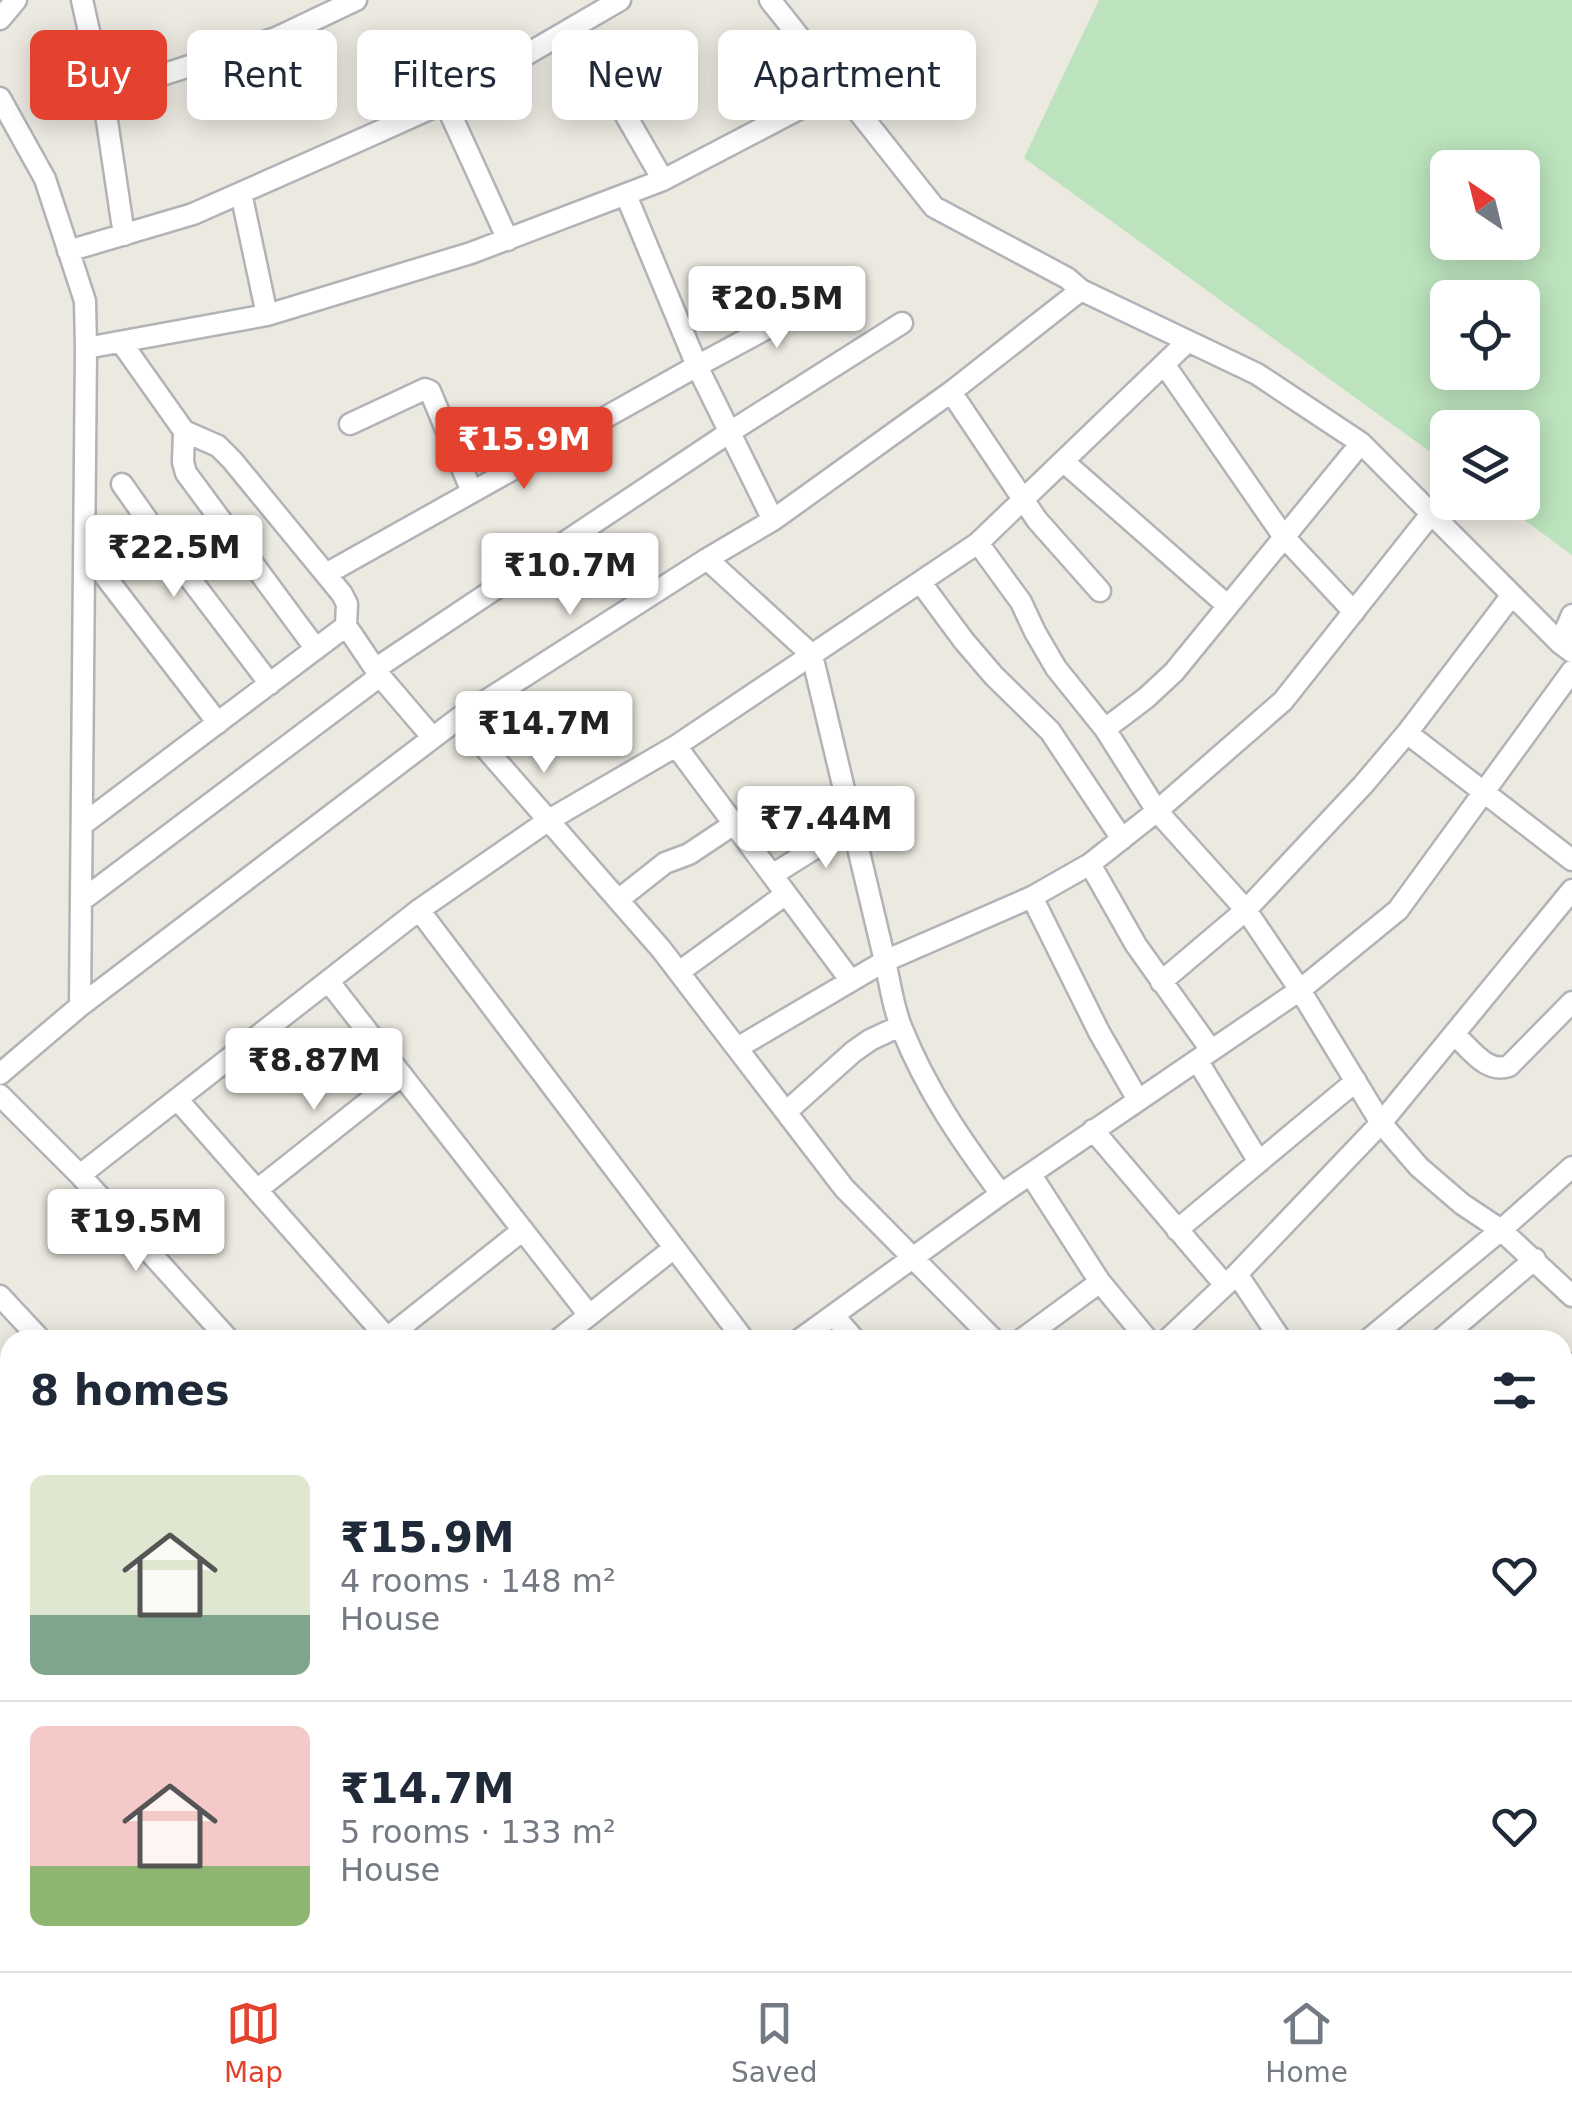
<!DOCTYPE html>
<html lang="en">
<head>
<meta charset="utf-8">
<style>
  :root { --surface:#fff; --page:#f2f2f3; --text:#1f2937; --muted:#747a83; --line:#e0e1e3; --accent:#e3422e }
  body { margin:0; font-family:"DejaVu Sans",sans-serif; background:var(--page); color:var(--text); height:100vh; display:flex; flex-direction:column; font-size:38px; white-space:nowrap }
  * { box-sizing:border-box; margin:0 }
  p { font-size:32px; color:var(--muted) }
  .icon { flex:none; width:55px; height:55px; fill:none; stroke:currentColor; stroke-width:2; stroke-linecap:round; stroke-linejoin:round }
  .map { position:relative; flex:1; overflow:hidden }
  .details { position:absolute; left:0px; top:1330px; width:1572px; height:642px; display:flex; flex-direction:column; background:var(--surface); border-radius:30px 30px 0 0; box-shadow:0 5px 25px #0003 }
  .details>* { flex:none }
  .guide { position:absolute; left:30px; top:30px; width:1000px; height:90px; display:flex; gap:20px }
  .needle { width:65px; rotate:325deg }
  .tools { position:absolute; left:1430px; top:150px; display:grid; gap:20px }
  .tools a { display:grid; place-items:center; width:110px; height:110px; border-radius:15px; background:var(--surface); box-shadow:0 5px 25px #0003; font-size:50px }
  .price { position:absolute; translate:-50% -85px; padding:0 22px; border-radius:10px; background:#fff; color:#222; font-size:32px; line-height:65px; filter:drop-shadow(0 2px 5px #0008) }
  .price::after { content:''; position:absolute; left:50%; top:60px; width:30px; height:22px; margin-left:-15px; background:inherit; clip-path:polygon(0 0,100% 0,50% 100%) }
  .price.selected { background:var(--accent); color:#fff }
  ul { padding:0; list-style:none }
  li { display:flex; align-items:center; gap:30px; height:250px; padding:0 30px }
  li+li { border-top:2px solid var(--line) }
  li span { display:grid; place-items:center; flex:none; width:280px; height:200px; border-radius:15px; color:#555 }
  li>.icon { margin-inline-start:auto }
  span .icon { width:120px; height:120px; fill:#fffc; stroke-width:1 }
  li b { font-size:42px }
  h2 { display:flex; justify-content:space-between; align-items:center; height:120px; padding:0 30px; font-size:42px }
  .tag { padding:0 35px; border-radius:15px; background:var(--surface); box-shadow:0 5px 25px #0003; font-size:35px; line-height:90px }
  .tag.selected { background:var(--accent); color:#fff }
  .tabs { display:flex; justify-content:space-around; align-items:center; height:140px; border-top:2px solid var(--line); background:var(--surface); font-size:28px; color:var(--muted) }
  .tabs a { display:grid; justify-items:center; gap:5px }
  .tabs .selected { color:var(--accent) }
  .map>svg:first-child { display:block }
  .green { fill:#bce3bd; fill-rule:evenodd }
  .lines { fill:none; stroke-linecap:round; stroke-linejoin:round }
  .minor-casing { stroke:#b1b3b7; stroke-width:25 }
  .minor { stroke:#fff; stroke-width:20 }
</style>
</head>
<body>
<div class="map">
<svg width="1572" height="1971" viewBox="0 0 1572 1971">
  <rect width="100%" height="100%" fill="#ebe9e0"/>
  <!-- green -->
  <path class="green" d="M 1099,0 L 1572,0 L 1572,555 L 1501,503 L 1522,502 L 1522,428 L 1448,428 L 1447,464 L 1024,158 ZM 1448,168 L 1522,168 L 1522,242 L 1448,242 ZM 1448,298 L 1522,298 L 1522,372 L 1448,372 Z"/>
  <g class="lines">
    <defs>
      <path id="minor" d="M 82,0 L 103,94 L 124,235
        M 770,0 L 934,207 L 1067,278 L 1081,290 L 1257,374 L 1361,443 L 1560,643 L 1572,652
        M 0,19 L 16,0
        M 575,27 L 663,180
        M 103,94 L 276,38 L 356,0
        M 0,98 L 45,179 L 85,301 L 86,348 L 80,1006
        M 445,102 L 508,240
        M 241,193 L 267,315
        M 626,195 L 697,366 L 773,520 L 707,559 L 812,655 L 885,961 L 737,1048
        M 68,251 L 193,214 L 367,137 L 445,102 L 620,0
        M 121,342 L 184,431 L 218,446 L 232,460 L 342,594 L 347,604 L 346,626 L 351,633 L 380,676 L 433,738
        M 86,348 L 267,315 L 471,253 L 663,180 L 841,87
        M 1164,364 L 1284,537 L 1354,612
        M 951,392 L 1037,520 L 1100,591
        M 350,424 L 425,389 L 430,391 L 472,492
        M 184,431 L 183,462 L 186,473 L 316,649
        M 1063,461 L 1228,606
        M 122,484 L 169,551 L 270,684
        M 773,520 L 951,392 L 1081,290
        M 978,543 L 1021,602 L 1035,632 L 1056,668 L 1105,729 L 1157,811 L 1246,910 L 1300,990 L 1381,1123 L 1237,1274 L 1167,1340
        M 84,549 L 218,723
        M 326,574 L 697,366 L 832,293
        M 921,583 L 964,641 L 994,676 L 1050,731 L 1122,839
        M 1560,643 L 1572,615
        M 375,669 L 730,432 L 902,323
        M 459,718 L 707,559
        M 1105,729 L 1146,698 L 1174,672 L 1361,443
        M 1407,733 L 1572,860
        M 676,746 L 851,981
        M 82,825 L 346,626
        M 1090,864 L 1136,945 L 1211,1050
        M 772,875 L 852,825
        M 1572,890 L 1381,1123 L 1419,1167 L 1462,1204 L 1501,1230 L 1572,1296
        M 1032,897 L 1099,1032 L 1138,1100
        M 618,900 L 665,863 L 689,854 L 734,824
        M 81,901 L 380,676
        M 419,910 L 744,1340
        M 679,972 L 786,894
        M 329,982 L 589,1315
        M 1161,982 L 1246,910 L 1363,785 L 1407,733 L 1512,595
        M 1454,1034 C 1470,1048 1486,1074 1509,1066 L 1572,1002
        M 1197,1060 L 1259,1162
        M 0,1074 L 80,1006 L 459,718 L 661,949 L 844,1188 L 994,1340
        M 0,1095 L 80,1175 L 419,910 L 549,820 L 676,746 L 978,543 L 1187,342
        M 177,1099 L 389,1340
        M 786,1112 L 853,1052 L 870,1040 L 900,1026
        M 1093,1130 L 1225,1285
        M 80,1175 L 229,1340
        M 1031,1175 L 1100,1282 L 1148,1340
        M 257,1190 L 402,1075
        M 1001,1194 C 961,1140 927,1091 902,1029 C 893,1008 890,983 885,961 L 1032,897 L 1090,864 L 1157,811 L 1283,701 L 1431,514
        M 1177,1230 L 1356,1081
        M 1237,1274 L 1281,1340
        M 0,1296 L 41,1340
        M 834,1316 L 855,1340
        M 387,1338 L 523,1230
        M 558,1340 L 674,1248
        M 799,1340 L 1001,1194 L 1300,990 L 1398,910 L 1572,671
        M 1021,1340 L 1100,1282
        M 1368,1340 L 1501,1230 L 1572,1167
        M 1440,1340 L 1535,1259
        M 1562,1373 L 1572,1364
        M 0,1497 L 10,1507
        M 1562,1508 L 1572,1518
        M 1562,1588 L 1572,1579
        M 0,1635 L 10,1626
        M 1562,1686 L 1572,1676
        M 0,1731 L 10,1742
        M 1562,1767 L 1572,1758
        M 0,1906 L 10,1916
        M 1562,1913 L 1572,1922
        M 62,1962 L 73,1971
        M 467,1962 L 475,1971
        M 623,1962 L 631,1971
        M 806,1962 L 813,1971
        M 1230,1962 L 1238,1971
        M 1419,1962 L 1427,1971
        M 0,1966 L 10,1956
        M 180,1971 L 190,1962
        M 404,1971 L 415,1962
        M 888,1971 L 899,1962
        M 1085,1971 L 1096,1962
        M 1298,1971 L 1308,1962"/>
    </defs>
    <!-- minor casing -->
    <use href="#minor" class="minor-casing"/>
    <!-- minor -->
    <use href="#minor" class="minor"/>
  </g>
</svg>
<div class="tools">
<a><svg class="needle" viewBox="-14 -14 28 28"><path d="M0-13l5 13h-10z" fill="#e53935"/><path d="M0 13l5-13h-10z" fill="#747a83"/></svg></a>
<a><svg class="icon" aria-label="locate" viewBox="0 0 24 24"><circle cx="12" cy="12" r="6"/><path d="M12 2v4M12 18v4M2 12h4M18 12h4"/></svg></a>
<a><svg class="icon" aria-label="layers" viewBox="0 0 24 24"><path d="M12 4l9 5-9 5-9-5zM3 14l9 5 9-5"/></svg></a>
</div>
<b class="price" style="left:777px;top:351px">₹20.5M</b>
<b class="price selected" style="left:524px;top:492px">₹15.9M</b>
<b class="price" style="left:174px;top:600px">₹22.5M</b>
<b class="price" style="left:570px;top:618px">₹10.7M</b>
<b class="price" style="left:544px;top:776px">₹14.7M</b>
<b class="price" style="left:826px;top:871px">₹7.44M</b>
<b class="price" style="left:314px;top:1113px">₹8.87M</b>
<b class="price" style="left:136px;top:1274px">₹19.5M</b>
<div class="guide">
<a class="tag selected">Buy</a>
<a class="tag">Rent</a>
<a class="tag">Filters</a>
<a class="tag">New</a>
<a class="tag">Apartment</a>
</div>
<section class="details">
<h2>8 homes<svg class="icon" aria-label="filters" viewBox="0 0 24 24"><path d="M4 7h16M4 17h16"/><circle cx="9" cy="7" r="2"/><circle cx="15" cy="17" r="2"/></svg></h2>
<ul>
<li><span style="background:linear-gradient(#dfe7d0 70%,#7fa58c 0)"><svg class="icon" aria-label="home" viewBox="0 0 24 24"><path d="M3 11l9-7 9 7M6 9v11h12V9"/></svg></span><div><b>₹15.9M</b><p>4 rooms · 148 m²</p><p>House</p></div><svg class="icon" aria-label="heart" viewBox="0 0 24 24"><path d="M12 20l-8-8c-3-5 5-10 8-4 3-6 11-1 8 4z"/></svg></li>
<li><span style="background:linear-gradient(#f6c9c9 70%,#8fb573 0)"><svg class="icon" aria-label="home" viewBox="0 0 24 24"><path d="M3 11l9-7 9 7M6 9v11h12V9"/></svg></span><div><b>₹14.7M</b><p>5 rooms · 133 m²</p><p>House</p></div><svg class="icon" aria-label="heart" viewBox="0 0 24 24"><path d="M12 20l-8-8c-3-5 5-10 8-4 3-6 11-1 8 4z"/></svg></li>
</ul>
</section>
</div>
<nav class="tabs">
<a class="selected"><svg class="icon" aria-label="map" viewBox="0 0 24 24"><path d="M3 6l6-2 6 2 6-2v14l-6 2-6-2-6 2zM9 4v14M15 6v14"/></svg>Map</a>
<a><svg class="icon" aria-label="saved" viewBox="0 0 24 24"><path d="M7 4h10v16l-5-4-5 4z"/></svg>Saved</a>
<a><svg class="icon" aria-label="home" viewBox="0 0 24 24"><path d="M3 11l9-7 9 7M6 9v11h12V9"/></svg>Home</a>
</nav>
</body>
</html>
